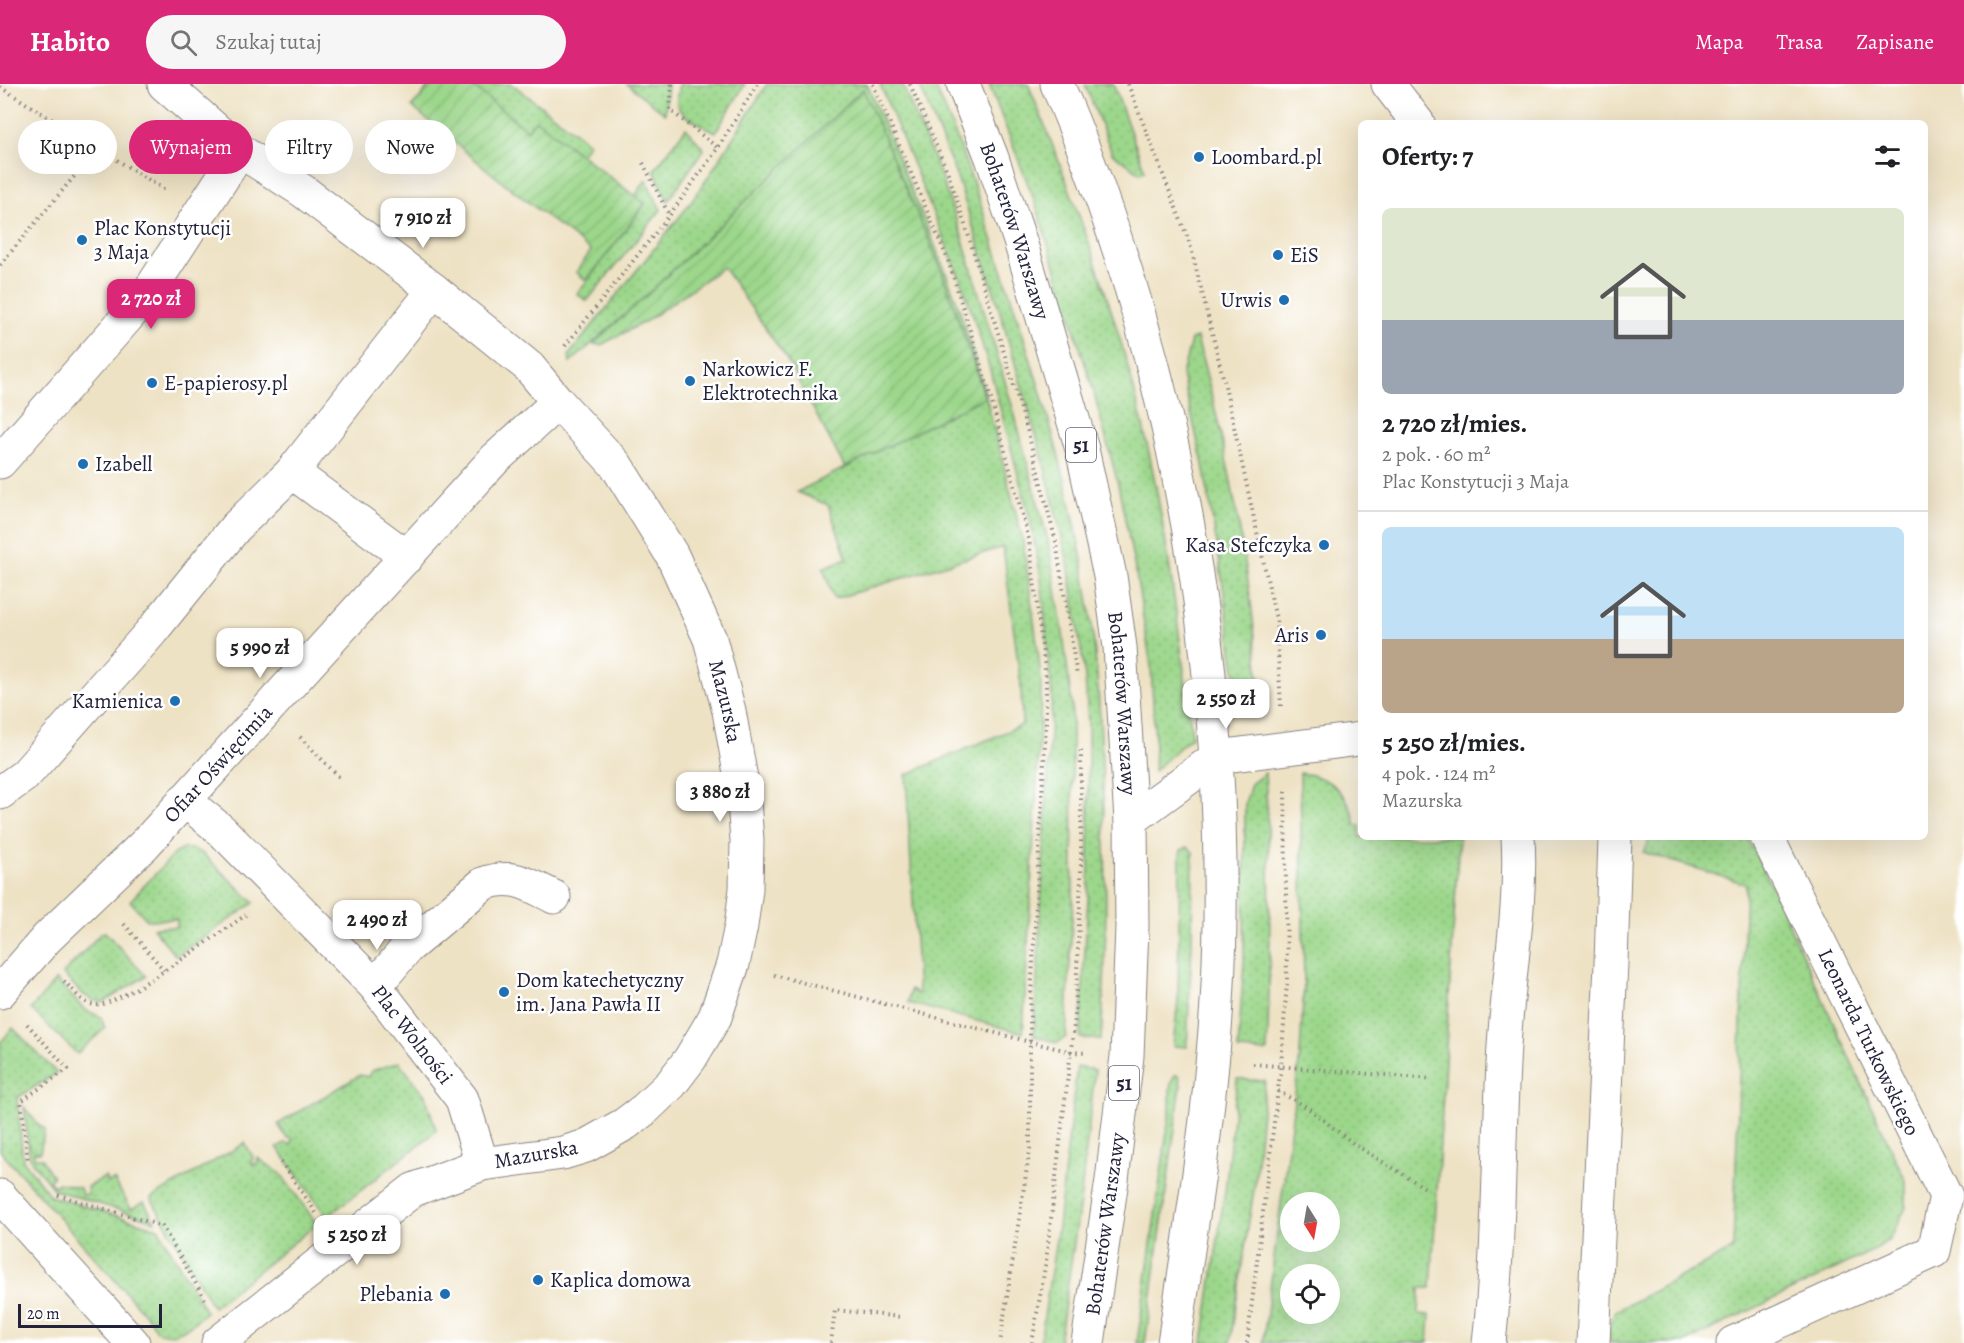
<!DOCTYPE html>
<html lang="pl">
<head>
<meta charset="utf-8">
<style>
  :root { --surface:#fff; --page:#f6f6f6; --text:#202124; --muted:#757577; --line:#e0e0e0; --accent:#db2777 }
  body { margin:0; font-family:Alegreya,serif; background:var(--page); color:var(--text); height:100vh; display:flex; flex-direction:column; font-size:22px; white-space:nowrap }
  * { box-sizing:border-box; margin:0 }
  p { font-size:20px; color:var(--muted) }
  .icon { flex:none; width:33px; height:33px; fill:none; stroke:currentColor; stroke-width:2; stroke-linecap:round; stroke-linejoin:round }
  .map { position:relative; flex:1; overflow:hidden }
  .panel { position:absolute; left:1358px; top:36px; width:570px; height:720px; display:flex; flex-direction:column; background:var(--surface); border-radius:9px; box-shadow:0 6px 24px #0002 }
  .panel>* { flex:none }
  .banner { position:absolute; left:18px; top:36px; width:570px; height:54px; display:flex; gap:12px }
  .needle { width:39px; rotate:169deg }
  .fabs { position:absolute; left:1280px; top:1108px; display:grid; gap:12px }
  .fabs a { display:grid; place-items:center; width:60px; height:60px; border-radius:50%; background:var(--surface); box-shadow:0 6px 24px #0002; font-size:30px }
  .scale { position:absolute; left:18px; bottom:15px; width:144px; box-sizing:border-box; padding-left:6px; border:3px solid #22223b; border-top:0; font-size:16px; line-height:21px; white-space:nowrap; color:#22223b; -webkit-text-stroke:4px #fff; paint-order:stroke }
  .price { position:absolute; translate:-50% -51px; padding:0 14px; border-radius:12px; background:#fff; color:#222; font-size:20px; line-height:39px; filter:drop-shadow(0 2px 3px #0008) }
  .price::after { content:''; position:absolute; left:50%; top:36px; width:18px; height:14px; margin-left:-9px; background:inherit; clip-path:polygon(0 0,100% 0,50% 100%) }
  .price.active { background:var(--accent); color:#fff }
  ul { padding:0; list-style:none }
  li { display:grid; align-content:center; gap:12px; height:318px; padding:0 24px }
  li+li { border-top:2px solid var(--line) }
  li span { display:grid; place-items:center; height:186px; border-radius:9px; color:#555 }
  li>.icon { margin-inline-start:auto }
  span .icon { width:108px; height:108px; fill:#fffc; stroke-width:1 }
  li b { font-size:26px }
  h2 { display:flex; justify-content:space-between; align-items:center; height:72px; padding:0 24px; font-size:26px }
  .pill { padding:0 21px; border-radius:27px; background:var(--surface); box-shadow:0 6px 24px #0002; font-size:21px; line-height:54px }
  .pill.active { background:var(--accent); color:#fff }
  header { display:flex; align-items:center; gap:36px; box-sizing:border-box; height:84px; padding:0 30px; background:var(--accent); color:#fff }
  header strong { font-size:28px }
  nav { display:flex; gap:33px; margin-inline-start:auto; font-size:21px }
  .search { width:420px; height:54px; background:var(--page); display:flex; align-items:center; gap:15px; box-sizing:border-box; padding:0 21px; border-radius:33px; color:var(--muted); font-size:22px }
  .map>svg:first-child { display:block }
  .grass { fill:url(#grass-dots); stroke:#5f7c63; stroke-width:1.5; fill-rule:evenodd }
  .garden { fill:url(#garden-furrows); stroke:#5f7c63; stroke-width:1.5 }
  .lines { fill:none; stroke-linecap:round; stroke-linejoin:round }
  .minor-casing { stroke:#888280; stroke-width:35 }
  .major-casing { stroke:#888280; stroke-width:35 }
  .path { stroke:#888280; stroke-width:4; stroke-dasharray:1.5 4.5; stroke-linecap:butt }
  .minor { stroke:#fff; stroke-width:33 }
  .major { stroke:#fff; stroke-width:33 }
  .poi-dot { fill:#1f6fb2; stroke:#fff; stroke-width:2 }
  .labels { text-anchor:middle; stroke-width:5; stroke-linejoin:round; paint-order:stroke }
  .shield { fill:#fff; stroke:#646476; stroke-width:1.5 }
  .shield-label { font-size:20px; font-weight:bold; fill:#22223b }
  .poi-label { font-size:21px; fill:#22223b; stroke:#fff; text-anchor:start }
  .street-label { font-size:21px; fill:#22223b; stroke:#fff }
</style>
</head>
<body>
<header>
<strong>Habito</strong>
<div class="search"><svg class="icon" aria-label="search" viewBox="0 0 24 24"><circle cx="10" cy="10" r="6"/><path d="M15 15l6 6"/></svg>Szukaj tutaj</div>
<nav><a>Mapa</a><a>Trasa</a><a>Zapisane</a></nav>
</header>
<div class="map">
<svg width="1964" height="1259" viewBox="0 0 1964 1259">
  <defs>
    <pattern id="grass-dots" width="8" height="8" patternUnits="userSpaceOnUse" patternTransform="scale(1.5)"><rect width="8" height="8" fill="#9cd78b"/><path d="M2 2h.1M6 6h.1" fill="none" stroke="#86b879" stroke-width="1.8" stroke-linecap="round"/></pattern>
    <pattern id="garden-furrows" width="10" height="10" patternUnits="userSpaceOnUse" patternTransform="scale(1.5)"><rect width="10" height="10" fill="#9cd78b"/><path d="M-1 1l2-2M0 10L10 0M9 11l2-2" fill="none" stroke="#86b879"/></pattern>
  </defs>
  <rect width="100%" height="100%" fill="#fff"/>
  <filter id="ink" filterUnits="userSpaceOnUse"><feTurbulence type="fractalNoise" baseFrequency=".0167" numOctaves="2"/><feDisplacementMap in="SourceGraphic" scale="12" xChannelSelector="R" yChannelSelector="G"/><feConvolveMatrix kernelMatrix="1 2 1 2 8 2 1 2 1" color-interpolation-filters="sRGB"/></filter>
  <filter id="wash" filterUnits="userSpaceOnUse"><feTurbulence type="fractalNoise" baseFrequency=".008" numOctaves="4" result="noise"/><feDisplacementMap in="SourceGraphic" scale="24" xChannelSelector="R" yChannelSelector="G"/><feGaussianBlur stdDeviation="1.35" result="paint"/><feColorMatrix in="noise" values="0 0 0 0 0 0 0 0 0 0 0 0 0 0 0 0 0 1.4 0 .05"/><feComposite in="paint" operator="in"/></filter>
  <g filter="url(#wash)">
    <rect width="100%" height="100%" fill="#eee2c4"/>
    <!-- grass -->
    <path class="grass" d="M 470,0 L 512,0 L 589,59 L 581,71 L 536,36 L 527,47 Z
      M 627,0 L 668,0 L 665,30 Z
      M 679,0 L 745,0 L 716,48 C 705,42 680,34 677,20 C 676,14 678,6 679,0 Z
      M 767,0 L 867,0 L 943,181 L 959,224 L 985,309 L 1023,457 L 1038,566 L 1041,597 L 1040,641 L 1023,949 L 908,919 L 910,906 L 918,910 L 906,690 L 910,690 L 917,686 L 1022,641 L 1021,602 L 1003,463 L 834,515 L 823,484 L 847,474 L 828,421 L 797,408 L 985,313 L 940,182 L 863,6 L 646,212 L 570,279 L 569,271 L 685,126 L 707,95 Z
      M 880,0 L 902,0 L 939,87 L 961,149 L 1014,328 L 1048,457 L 1063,549 L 1072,622 L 1073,818 L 1066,953 L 1057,959 L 1034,952 L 1052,612 L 1041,493 L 1030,435 L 990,286 L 973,231 L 959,192 Z
      M 919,0 L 934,0 C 964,66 986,135 1008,204 C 1039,300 1070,399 1086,499 C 1097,567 1101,636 1103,705 C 1107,788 1107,872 1101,956 L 1080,954 L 1089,796 L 1088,639 L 1085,593 L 1068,479 L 1042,372 L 998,221 L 958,96 Z
      M 989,0 L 1028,0 L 1031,7 C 1080,128 1126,254 1152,383 C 1170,472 1181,562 1192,652 L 1154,687 L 1155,657 L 1151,582 L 1136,490 L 1118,400 L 1094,309 L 1036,121 Z
      M 1085,0 L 1113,0 L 1145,87 L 1140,89 L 1112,69 Z
      M 686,44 L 704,65 L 668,117 L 654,86 Z
      M 646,96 L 661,126 L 587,217 L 577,210 L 645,120 L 635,112 Z
      M 1197,254 C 1230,376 1254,501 1261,627 L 1245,613 L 1235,587 L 1218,467 L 1203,380 L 1182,291 L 1191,256 Z
      M 1265,689 C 1271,782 1271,874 1267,968 L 1238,966 L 1244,877 L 1245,720 L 1251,700 Z
      M 1300,689 C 1331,692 1350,711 1356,741 L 1360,741 L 1360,753 L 1459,753 L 1431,1204 L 1420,1204 L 1419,1230 L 1430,1231 L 1428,1259 L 1263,1259 L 1300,971 L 1304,898 ZM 1290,1119 L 1329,1119 L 1329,1158 L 1290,1158 ZM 1290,1191 L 1329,1191 L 1329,1230 L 1290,1230 Z
      M 1646,753 L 1747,753 L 1770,799 L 1906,1098 L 1906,1122 L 1899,1138 L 1889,1156 L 1872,1167 L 1684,1259 L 1610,1259 L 1609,1242 L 1614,1228 L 1733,1165 L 1746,800 L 1643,768 L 1648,759 Z
      M 1188,763 L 1193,768 L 1192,859 L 1187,963 L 1173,962 L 1178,917 L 1180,770 L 1181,766 Z
      M 183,765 L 192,765 L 203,770 L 254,819 L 176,872 L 153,844 L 177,843 L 177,835 L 147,836 L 130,817 L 174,770 Z
      M 105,848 L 146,892 L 104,918 C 87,919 75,902 63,890 L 101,849 Z
      M 56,896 L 85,926 L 101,933 L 105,944 L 77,970 L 31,925 Z
      M 13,944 L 57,989 L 17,1014 L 23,1076 L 50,1112 L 158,1144 L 206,1228 C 188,1242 180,1256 156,1247 L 151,1237 L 0,1067 L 0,959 Z
      M 399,978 L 425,1011 L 436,1045 L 434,1049 L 327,1133 L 277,1063 L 285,1059 L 291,1061 L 293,1055 L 286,1053 L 278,1040 L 360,991 L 368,993 L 371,987 Z
      M 1077,983 L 1095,986 L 1080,1119 L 1059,1259 L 1040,1259 L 1058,1142 Z
      M 1175,991 L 1179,991 L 1181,1001 L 1145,1259 L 1137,1259 L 1170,1026 C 1170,1015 1168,999 1175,991 Z
      M 1237,995 L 1265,997 L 1255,1099 L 1230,1259 L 1203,1259 L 1226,1099 Z
      M 24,1023 L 39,1042 L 45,1045 L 40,1068 L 34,1068 L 34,1074 L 41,1074 L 53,1093 L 49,1097 L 54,1102 L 59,1099 L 80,1104 L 82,1111 L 88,1110 L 87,1103 L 105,1093 L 108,1099 L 114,1096 L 131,1125 L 144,1118 L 155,1137 L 54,1106 L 30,1075 Z
      M 245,1059 L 253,1073 L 252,1080 L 257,1080 L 258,1074 L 281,1090 L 317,1140 L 213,1223 L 151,1114 Z"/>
    <!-- garden -->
    <path class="garden" d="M 431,0 L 470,0 L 527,46 L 536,36 L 645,120 L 587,197 L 576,188 L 591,167 L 491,89 L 412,23 Z
      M 863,5 L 940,182 L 985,313 L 845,384 L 786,274 L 723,183 L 646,237 L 601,261 L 592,260 L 646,212 Z"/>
  </g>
  <g filter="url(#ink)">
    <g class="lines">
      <defs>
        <g id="minor">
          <path id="s1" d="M 164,0 L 240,67 L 303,107 L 434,206 L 529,283 L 558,318 L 616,381 L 672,471 L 710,555 L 729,627 L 743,706 L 747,756 L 746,805 L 741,842 L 733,880 L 715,933 L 690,975 L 671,1000 L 645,1025 L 625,1040 L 586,1062 L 563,1069 L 482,1080 L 413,1106 L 218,1259"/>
          <path d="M 1388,0 L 1418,39"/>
          <path d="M 0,378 L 146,212 L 240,67"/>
          <path d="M 292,388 L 434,206"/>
          <path d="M 0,709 L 25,691 L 152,547 L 235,444 L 292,388 L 407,473"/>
          <path id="s2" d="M 184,716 L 221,746 L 375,902 L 462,1015 L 482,1080"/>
          <path d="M 1131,736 L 1217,673 L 1360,655"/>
          <path d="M 375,902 L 407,864 L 483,800 C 513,789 528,800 554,813"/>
          <path id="s3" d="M 0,908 L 47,854 L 145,760 L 494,376 L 558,318"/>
          <path d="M 0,1112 L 133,1259"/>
          <path d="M 1489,1259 C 1500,1160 1498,1061 1504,962 C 1508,893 1522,823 1518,753"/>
          <path d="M 1593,1259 L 1611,880 L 1615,753"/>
          <path d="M 1733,1259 L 1934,1167 L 1946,1112 L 1767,753"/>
        </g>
        <g id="major">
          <path id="s4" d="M 963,0 L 992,74 L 1020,157 L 1082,365 L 1110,492 L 1120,563 L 1131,736 L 1132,843 L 1127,972 L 1112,1096 L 1088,1259"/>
          <path d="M 1057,0 C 1082,57 1103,116 1122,175 C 1190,389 1223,612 1220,836 C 1219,978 1195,1119 1174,1259"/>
        </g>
      </defs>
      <!-- minor casing -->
      <use href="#minor" class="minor-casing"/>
      <!-- major casing -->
      <use href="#major" class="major-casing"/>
      <!-- path -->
      <path class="path" d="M 672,0 L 670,26 L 718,64
        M 873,0 L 948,176 L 988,304 L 1029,456 L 1046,594 L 1046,641 L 1030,930 L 1030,1064 L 1000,1259
        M 910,0 L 948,89 L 969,153 L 1027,345 L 1056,458 L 1077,592
        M 1128,0 L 1190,160 L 1224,297 L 1276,535 L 1281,622
        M 0,3 L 165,106
        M 643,79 L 669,131
        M 0,181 L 98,64
        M 565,262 L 669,132 L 718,64 L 757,0
        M 300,653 L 339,693
        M 124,840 L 164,886
        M 774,891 L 1030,958 L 1072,968 L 1087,969
        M 64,897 C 73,906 82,920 96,921 C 119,923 222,847 246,831
        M 27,940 L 68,985 L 21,1017 L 28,1077
        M 1253,980 L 1431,995
        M 1278,1007 L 1308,1024 L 1354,1060 L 1425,1104
        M 281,1078 L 317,1130
        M 58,1111 L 162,1142 L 205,1215
        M 831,1259 L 835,1226 L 901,1233
        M 1032,1259 L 1046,1177 L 1075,932 L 1081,795 L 1081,663
        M 1247,1259 L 1281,981 L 1287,898 L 1285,707"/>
      <!-- minor -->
      <use href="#minor" class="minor"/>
      <!-- major -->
      <use href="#major" class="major"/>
    </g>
  </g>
  <!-- markers -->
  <g class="poi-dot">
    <circle cx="1199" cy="73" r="6"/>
    <circle cx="82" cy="156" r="6"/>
    <circle cx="1278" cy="171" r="6"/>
    <circle cx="1284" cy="216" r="6"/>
    <circle cx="690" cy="297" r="6"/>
    <circle cx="152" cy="299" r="6"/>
    <circle cx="83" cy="380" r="6"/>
    <circle cx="1324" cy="461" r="6"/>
    <circle cx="1321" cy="551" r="6"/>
    <circle cx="175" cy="617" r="6"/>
    <circle cx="504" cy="908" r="6"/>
    <circle cx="538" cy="1196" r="6"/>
    <circle cx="445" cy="1210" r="6"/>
  </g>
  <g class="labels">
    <!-- shield labels -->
    <g class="shield">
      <rect x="1066" y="344" width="30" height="34" rx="4.5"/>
      <rect x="1109" y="982" width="30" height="34" rx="4.5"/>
    </g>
    <g class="shield-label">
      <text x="1081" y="368">51</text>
      <text x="1124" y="1006">51</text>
    </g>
    <!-- poi labels -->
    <g class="poi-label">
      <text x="1211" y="80">Loombard.pl</text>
      <text x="94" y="151">Plac Konstytucji<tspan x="94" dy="24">3 Maja</tspan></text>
      <text x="1290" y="178">EiS</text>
      <text x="1272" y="223" text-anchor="end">Urwis</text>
      <text x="702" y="292">Narkowicz F.<tspan x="702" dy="24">Elektrotechnika</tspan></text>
      <text x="164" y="306">E-papierosy.pl</text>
      <text x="95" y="387">Izabell</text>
      <text x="1312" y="468" text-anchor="end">Kasa Stefczyka</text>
      <text x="1309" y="558" text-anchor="end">Aris</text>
      <text x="163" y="624" text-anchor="end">Kamienica</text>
      <text x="516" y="903">Dom katechetyczny<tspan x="516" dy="24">im. Jana Pawła II</tspan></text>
      <text x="550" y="1203">Kaplica domowa</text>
      <text x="433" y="1217" text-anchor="end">Plebania</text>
    </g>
    <!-- street labels -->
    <g class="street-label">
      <text dy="7" stroke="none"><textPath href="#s4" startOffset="156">Bohaterów Warszawy</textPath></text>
      <text dy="7" stroke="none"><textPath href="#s1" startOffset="856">Mazurska</textPath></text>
      <text dy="7" stroke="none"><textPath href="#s4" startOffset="642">Bohaterów Warszawy</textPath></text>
      <text dy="7" stroke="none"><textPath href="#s3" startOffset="316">Ofiar Oświęcimia</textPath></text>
      <text dy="7" stroke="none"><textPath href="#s2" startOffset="328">Plac Wolności</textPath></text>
      <text transform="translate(1869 958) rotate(64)" y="7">Leonarda Turkowskiego</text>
      <text transform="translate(536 1070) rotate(-10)" y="7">Mazurska</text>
      <text transform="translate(1105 1140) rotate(-82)" y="7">Bohaterów Warszawy</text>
    </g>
  </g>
</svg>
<div class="fabs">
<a><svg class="needle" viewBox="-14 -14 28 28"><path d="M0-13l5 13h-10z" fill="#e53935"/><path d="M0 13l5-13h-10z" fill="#757577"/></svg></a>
<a><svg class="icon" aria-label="locate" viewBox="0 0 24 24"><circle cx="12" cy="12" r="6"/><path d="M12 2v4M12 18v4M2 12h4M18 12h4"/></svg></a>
</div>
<div class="scale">20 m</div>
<b class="price" style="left:423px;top:165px">7 910 zł</b>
<b class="price active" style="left:151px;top:246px">2 720 zł</b>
<b class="price" style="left:260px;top:595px">5 990 zł</b>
<b class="price" style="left:1226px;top:646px">2 550 zł</b>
<b class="price" style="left:720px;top:739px">3 880 zł</b>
<b class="price" style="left:377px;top:867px">2 490 zł</b>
<b class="price" style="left:357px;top:1182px">5 250 zł</b>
<div class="banner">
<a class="pill">Kupno</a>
<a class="pill active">Wynajem</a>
<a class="pill">Filtry</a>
<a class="pill">Nowe</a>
</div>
<section class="panel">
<h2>Oferty: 7<svg class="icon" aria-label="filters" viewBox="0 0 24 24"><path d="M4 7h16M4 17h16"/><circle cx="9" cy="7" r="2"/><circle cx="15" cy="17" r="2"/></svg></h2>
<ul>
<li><span style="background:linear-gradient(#dfe7d0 60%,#9aa5b1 0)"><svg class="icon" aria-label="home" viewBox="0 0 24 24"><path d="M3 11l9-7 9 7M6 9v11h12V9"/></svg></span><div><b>2 720 zł/mies.</b><p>2 pok. · 60 m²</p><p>Plac Konstytucji 3 Maja</p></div></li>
<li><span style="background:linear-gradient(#bfe0f5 60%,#b9a48a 0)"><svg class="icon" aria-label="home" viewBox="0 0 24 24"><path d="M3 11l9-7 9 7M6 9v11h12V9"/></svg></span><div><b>5 250 zł/mies.</b><p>4 pok. · 124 m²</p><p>Mazurska</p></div></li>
</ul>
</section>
</div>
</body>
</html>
